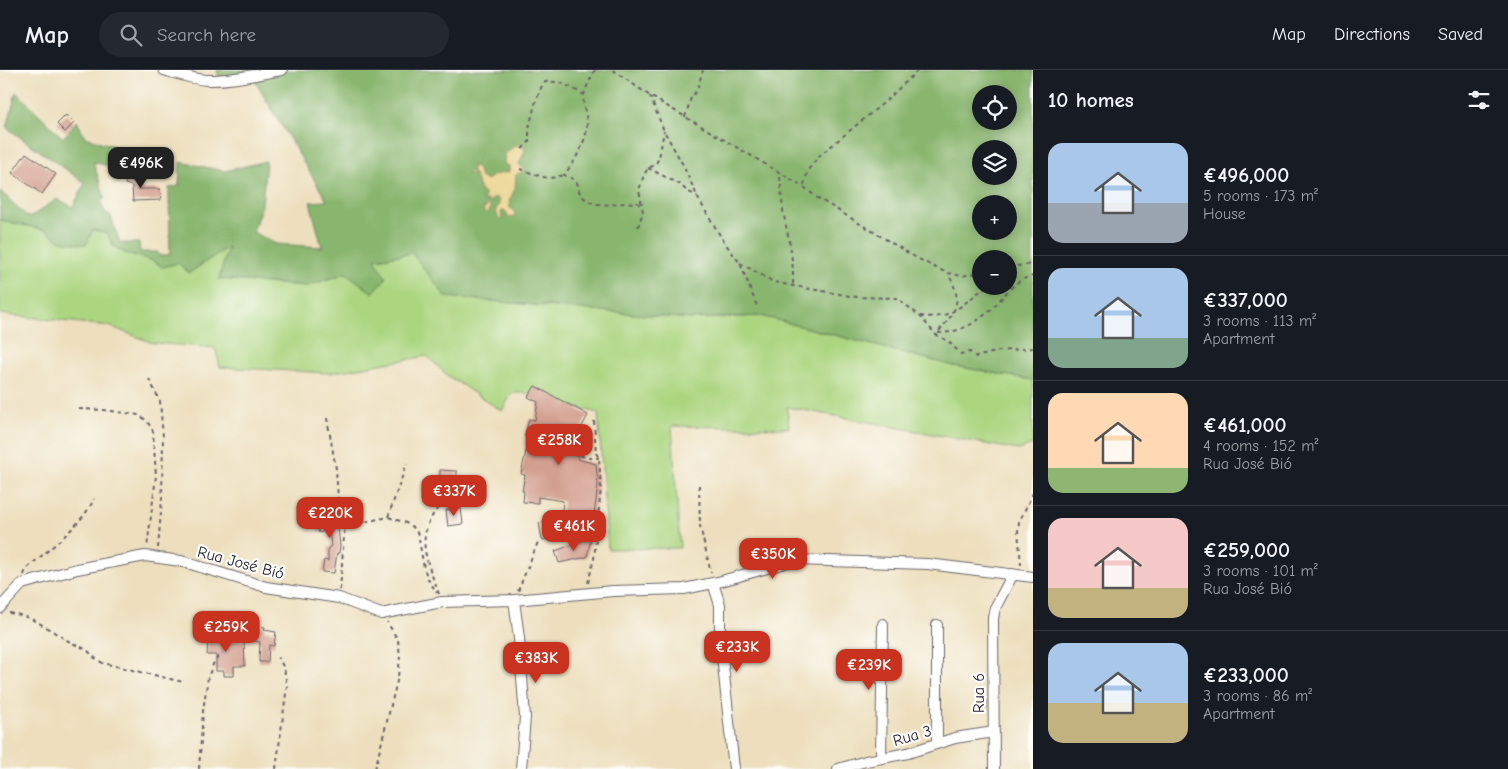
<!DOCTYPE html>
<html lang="en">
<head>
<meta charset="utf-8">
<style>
  :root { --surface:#171b24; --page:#242831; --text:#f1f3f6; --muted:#9ea1a6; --line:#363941; --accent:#c8321e }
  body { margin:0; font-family:"Comic Neue",sans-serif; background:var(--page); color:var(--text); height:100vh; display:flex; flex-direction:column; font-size:19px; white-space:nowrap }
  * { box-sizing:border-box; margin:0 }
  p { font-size:16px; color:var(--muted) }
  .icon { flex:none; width:28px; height:28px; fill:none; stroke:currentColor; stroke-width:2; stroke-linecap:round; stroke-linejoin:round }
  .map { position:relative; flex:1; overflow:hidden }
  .side { display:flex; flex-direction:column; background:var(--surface); width:475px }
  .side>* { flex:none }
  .buttons { position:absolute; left:972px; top:15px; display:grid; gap:10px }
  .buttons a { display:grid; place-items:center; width:45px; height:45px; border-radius:50%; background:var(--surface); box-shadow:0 2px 12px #0003; font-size:25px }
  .price { position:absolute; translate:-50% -42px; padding:0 11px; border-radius:10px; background:var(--accent); color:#fff; font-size:16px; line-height:32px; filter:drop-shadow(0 1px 2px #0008) }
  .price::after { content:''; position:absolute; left:50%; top:30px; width:15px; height:11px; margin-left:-8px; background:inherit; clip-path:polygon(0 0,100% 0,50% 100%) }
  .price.active { background:#222; color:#fff }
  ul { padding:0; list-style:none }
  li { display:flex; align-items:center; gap:15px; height:125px; padding:0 15px }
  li+li { border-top:1px solid var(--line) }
  li span { display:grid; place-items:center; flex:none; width:140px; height:100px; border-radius:15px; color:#555 }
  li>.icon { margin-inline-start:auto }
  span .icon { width:60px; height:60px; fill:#fffc; stroke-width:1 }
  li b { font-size:21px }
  h2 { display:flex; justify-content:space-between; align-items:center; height:60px; padding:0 15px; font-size:21px }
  header { display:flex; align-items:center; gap:30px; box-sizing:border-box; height:70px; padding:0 25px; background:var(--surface); border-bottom:1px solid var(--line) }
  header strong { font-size:24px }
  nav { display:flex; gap:28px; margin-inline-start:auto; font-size:18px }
  .search { width:350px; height:45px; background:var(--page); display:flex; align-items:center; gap:12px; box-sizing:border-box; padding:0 18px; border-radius:28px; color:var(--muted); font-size:19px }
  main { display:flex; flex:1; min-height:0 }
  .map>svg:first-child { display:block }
  .green { fill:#acd580; stroke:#677c5e }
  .forest { fill:#89b66e; stroke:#566c54; fill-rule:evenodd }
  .sand { fill:#eeda9e; stroke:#887e6c }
  .building { fill:#d39f8f }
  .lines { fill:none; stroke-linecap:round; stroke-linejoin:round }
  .minor-casing { stroke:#696468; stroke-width:12 }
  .path { stroke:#696468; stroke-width:2; stroke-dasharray:4 4; stroke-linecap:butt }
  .minor { stroke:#fff; stroke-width:10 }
  .labels { text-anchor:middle; stroke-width:4.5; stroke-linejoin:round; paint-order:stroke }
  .street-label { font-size:16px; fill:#22223b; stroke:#fdfcf7 }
</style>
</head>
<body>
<header>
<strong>Map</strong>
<div class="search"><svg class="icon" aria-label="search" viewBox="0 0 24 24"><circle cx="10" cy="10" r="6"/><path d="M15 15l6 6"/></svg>Search here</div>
<nav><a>Map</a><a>Directions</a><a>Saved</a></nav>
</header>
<main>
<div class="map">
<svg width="1033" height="699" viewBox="0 0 1033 699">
  <rect width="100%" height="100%" fill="#fdfcf7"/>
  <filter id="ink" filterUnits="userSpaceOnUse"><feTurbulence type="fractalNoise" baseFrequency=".02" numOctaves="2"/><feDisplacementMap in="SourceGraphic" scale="10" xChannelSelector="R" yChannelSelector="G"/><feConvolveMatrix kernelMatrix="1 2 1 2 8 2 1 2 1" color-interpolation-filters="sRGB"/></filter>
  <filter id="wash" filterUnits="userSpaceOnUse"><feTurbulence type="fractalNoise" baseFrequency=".0096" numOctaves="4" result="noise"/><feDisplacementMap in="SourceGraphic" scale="20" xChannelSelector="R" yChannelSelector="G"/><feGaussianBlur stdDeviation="1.12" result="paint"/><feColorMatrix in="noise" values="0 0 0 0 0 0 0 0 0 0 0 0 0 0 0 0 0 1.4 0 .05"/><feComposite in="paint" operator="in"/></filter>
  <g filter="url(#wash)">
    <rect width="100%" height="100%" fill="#eddfbd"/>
    <!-- green -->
    <path class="green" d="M 0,150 L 45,160 L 61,171 L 93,160 L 108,164 L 113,176 L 125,183 L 151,190 L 163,197 L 178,193 L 189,203 L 229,176 L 219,209 L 307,216 L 346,203 L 373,223 L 375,189 L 412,183 L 446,227 L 691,249 L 761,246 L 954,296 L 1033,310 L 1033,375 L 1018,380 L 787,337 L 789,358 L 672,356 L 680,478 L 608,479 L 598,343 L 525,323 L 512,323 L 502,341 L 448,306 L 427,286 L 329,303 L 220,297 L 215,278 L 153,273 L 109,256 L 0,244 Z"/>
    <!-- forest -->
    <path class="forest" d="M 217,0 L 1033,0 L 1033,310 L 954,296 L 761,246 L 691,249 L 446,227 L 412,183 L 375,189 L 386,208 L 373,223 L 346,203 L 307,216 L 219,209 L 228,177 L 189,203 L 178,193 L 163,197 L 151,190 L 125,183 L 113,176 L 108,164 L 93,160 L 86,175 L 61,171 L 45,160 L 0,150 L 0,121 L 29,148 L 57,129 L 73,137 L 85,113 L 7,58 L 16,22 L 63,68 L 77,51 L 85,67 L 120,78 L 126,100 L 93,92 L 105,128 L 101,131 L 104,141 L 111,146 L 120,173 L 139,173 L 140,182 L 157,182 L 160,186 L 170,184 L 169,118 L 179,116 L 180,92 L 225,101 L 266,91 L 262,135 L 253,162 L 276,174 L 322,177 L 310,132 L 327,131 L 253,8 L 218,6 ZM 981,24 L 1009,24 L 1009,51 L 981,51 ZM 981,79 L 1009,79 L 1009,106 L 981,106 ZM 981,134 L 1009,134 L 1009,161 L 981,161 ZM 981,189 L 1009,189 L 1009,216 L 981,216 Z"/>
    <!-- sand -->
    <path class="sand" d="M 520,74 L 525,80 L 519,94 L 524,100 L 516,105 L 515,119 L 509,131 L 510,138 L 514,140 L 515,146 L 508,148 L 507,143 L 504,140 L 501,142 L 502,150 C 497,149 497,143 496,139 L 499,136 L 499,130 L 495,127 L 490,131 L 490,139 L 488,144 L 482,139 L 486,138 L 489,132 L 488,130 L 481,130 L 485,127 C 484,122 481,122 479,118 C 477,113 477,109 474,104 L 467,104 L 470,101 L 472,103 L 472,96 L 477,97 L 480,107 L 486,110 L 494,105 L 509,102 L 509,96 L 504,94 L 505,84 L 514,76 Z"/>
    <g id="blocks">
      <!-- building -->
      <path class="building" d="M 66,45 L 74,53 L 65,62 L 57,54 Z
        M 26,83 L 56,104 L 42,124 L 12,103 Z
        M 155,86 L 172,90 L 168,103 L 151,99 Z
        M 128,100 L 141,103 L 138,119 L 160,119 L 161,130 L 133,131 L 132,116 L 125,114 Z
        M 535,316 L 588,345 L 578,364 L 584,367 L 581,373 L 584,375 L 577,389 L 596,394 L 598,415 L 592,460 L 542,470 L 539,453 L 561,449 L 563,431 L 538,427 L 538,433 L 523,432 L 524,421 L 522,421 L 525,405 L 521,404 L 529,367 L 525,366 L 529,349 L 535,350 L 538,332 L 528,327 Z
        M 440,400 L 457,401 L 456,423 L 433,422 L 434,434 L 423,434 L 422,411 L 440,410 Z
        M 461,438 L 463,454 L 448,456 L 446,440 Z
        M 329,443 L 330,447 L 337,445 L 340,455 L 338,456 L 340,476 L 339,483 L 337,483 L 334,503 L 322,502 L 324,490 L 328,491 L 328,478 L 331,476 L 329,459 L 319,463 L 314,448 Z
        M 591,468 L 587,487 L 559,493 L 555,481 Z
        M 252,550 L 258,551 L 258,556 L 265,557 L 264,560 L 276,562 L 274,576 L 269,575 L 268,592 L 259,592 L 260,572 L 251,570 Z
        M 220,561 L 222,571 L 244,571 L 245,596 L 234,596 L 234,606 L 224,606 L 224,601 L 216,601 L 216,585 L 207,585 L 208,569 L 210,569 L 208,563 Z"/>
    </g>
  </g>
  <g filter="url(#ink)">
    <use href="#blocks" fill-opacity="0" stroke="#696468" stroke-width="1"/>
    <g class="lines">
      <defs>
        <path id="minor" d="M 164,0 C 178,4 192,9 207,10 C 231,11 258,4 282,0
          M 713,513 L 720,535 L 720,567 L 734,699
          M 514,530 L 519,568 L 525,647 L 521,699
          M 0,538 L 22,514 L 77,499 L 145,486 L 181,491 L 266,517 L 339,528 L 381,544 L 442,532 L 514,530 L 613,521 L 684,519 L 718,512 L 795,490 L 928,494 L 1033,507
          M 937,555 L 937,673
          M 881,688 L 883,554
          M 838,699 L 866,691 L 908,683 L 955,668 L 994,662
          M 994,699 L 993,548 L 995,538 L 1013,504"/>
      </defs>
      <!-- minor casing -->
      <use href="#minor" class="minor-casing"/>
      <!-- path -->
      <path class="path" d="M 595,0 C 591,8 586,17 584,25 C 582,35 586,43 587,52 C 588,70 575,91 564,105 C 586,113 573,117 583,127 C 599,141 619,131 638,133 L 642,138
        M 613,0 L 650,26 L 804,117 L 816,127 L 915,187 L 938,199 L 948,203 L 962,206 L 981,202
        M 650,26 L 664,61 L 682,93 L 699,130 L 724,172 L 740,193 L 758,239
        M 685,47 L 691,28 L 697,20 L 703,0
        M 522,79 L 529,72 L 529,58 L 535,34 L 543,13 C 557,8 572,18 584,25
        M 648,98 L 679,114 L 687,121 L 697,126
        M 520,99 L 543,107 L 551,108 L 564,105
        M 780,107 L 783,141 L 791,180 L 793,200 L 793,216
        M 804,115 L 808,100 L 819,86 L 887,30 L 918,0
        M 638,157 L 643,142 L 639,120 L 644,105 L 648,98 L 655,95 L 659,88 L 664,61
        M 740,193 L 774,212 L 788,215 L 856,227 L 897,228 L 920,246 L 936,265 L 948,271 L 961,284 L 970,282 L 976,287 L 999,281 L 1033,278
        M 1009,197 L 1033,194
        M 1009,201 L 1015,196
        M 920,246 C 952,251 963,233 987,216
        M 939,261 C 957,241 963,229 948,204
        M 938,263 C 963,263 983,249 999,231 C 1010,219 1017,209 1033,206
        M 149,309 L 160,331 L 163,367 L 162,429 L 158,478
        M 79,339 L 104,340 L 139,345 L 147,351 L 153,361 L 156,406 L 147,478
        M 327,348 L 336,399 L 339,443 L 345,453 L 360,453 L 388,447 L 406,453 L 413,457 L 418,464 L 424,498 L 428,509 L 437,523
        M 550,376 L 588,388 L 599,388
        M 699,415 L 700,456 L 711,503
        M 388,447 L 407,393
        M 1021,495 L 1018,460 L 1019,452 L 1033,423
        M 24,505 L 26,499 C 47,481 83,454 94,429
        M 588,513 L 594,489 L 601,418 L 599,388 L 596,383 L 594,351
        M 340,520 L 345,453
        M 518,521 L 538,472
        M 439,524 C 432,504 419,479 427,457 C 431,445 441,434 448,424
        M 9,543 C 32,545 51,561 70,572 C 75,575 83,577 88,581 C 94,587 95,589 103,593 L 183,612
        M 199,699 L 203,641 L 208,607 L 214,592 L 222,583
        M 276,699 L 287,616 L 284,598 L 278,587
        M 375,699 L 398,607 L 400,586 L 398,570 L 387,552"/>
      <!-- minor -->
      <use href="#minor" class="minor"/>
    </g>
  </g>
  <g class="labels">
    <!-- street labels -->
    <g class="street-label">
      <text transform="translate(241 492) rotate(15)" y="6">Rua José Bió</text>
      <text transform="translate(978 623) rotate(-90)" y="6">Rua 6</text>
      <text transform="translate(912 665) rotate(-16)" y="6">Rua 3</text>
    </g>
  </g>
</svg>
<div class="buttons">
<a><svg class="icon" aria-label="locate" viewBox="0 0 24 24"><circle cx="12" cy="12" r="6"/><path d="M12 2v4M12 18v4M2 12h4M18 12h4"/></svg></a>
<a><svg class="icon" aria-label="layers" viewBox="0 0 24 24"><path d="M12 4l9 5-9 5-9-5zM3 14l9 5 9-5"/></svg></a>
<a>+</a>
<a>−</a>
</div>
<b class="price active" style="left:141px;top:119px">€496K</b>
<b class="price" style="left:559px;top:396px">€258K</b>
<b class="price" style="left:454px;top:447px">€337K</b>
<b class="price" style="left:330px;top:469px">€220K</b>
<b class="price" style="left:574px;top:482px">€461K</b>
<b class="price" style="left:773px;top:510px">€350K</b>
<b class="price" style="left:226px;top:583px">€259K</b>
<b class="price" style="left:737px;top:603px">€233K</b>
<b class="price" style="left:536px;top:614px">€383K</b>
<b class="price" style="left:869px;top:621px">€239K</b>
</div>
<section class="side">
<h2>10 homes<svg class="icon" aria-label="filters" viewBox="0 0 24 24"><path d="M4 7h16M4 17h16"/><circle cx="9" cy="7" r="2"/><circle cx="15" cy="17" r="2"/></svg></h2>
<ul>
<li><span style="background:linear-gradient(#a9c7e8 60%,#9aa5b1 0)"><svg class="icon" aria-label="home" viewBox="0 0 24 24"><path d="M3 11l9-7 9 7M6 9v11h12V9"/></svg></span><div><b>€496,000</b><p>5 rooms · 173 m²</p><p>House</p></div></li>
<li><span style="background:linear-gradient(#a9c7e8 70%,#7fa58c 0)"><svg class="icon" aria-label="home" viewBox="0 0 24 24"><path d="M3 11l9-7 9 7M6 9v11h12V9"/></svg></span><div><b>€337,000</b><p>3 rooms · 113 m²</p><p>Apartment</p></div></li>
<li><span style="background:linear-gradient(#ffd9b3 75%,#8fb573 0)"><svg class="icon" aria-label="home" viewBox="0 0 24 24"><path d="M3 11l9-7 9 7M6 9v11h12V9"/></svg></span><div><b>€461,000</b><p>4 rooms · 152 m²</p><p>Rua José Bió</p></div></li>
<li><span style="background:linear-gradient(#f6c9c9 70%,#c2b280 0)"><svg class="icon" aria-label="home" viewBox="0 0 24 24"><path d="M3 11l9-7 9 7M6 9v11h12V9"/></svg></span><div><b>€259,000</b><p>3 rooms · 101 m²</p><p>Rua José Bió</p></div></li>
<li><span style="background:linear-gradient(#a9c7e8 60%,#c2b280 0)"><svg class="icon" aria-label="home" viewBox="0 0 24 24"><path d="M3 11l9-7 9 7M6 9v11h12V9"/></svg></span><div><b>€233,000</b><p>3 rooms · 86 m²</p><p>Apartment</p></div></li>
</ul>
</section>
</main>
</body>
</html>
